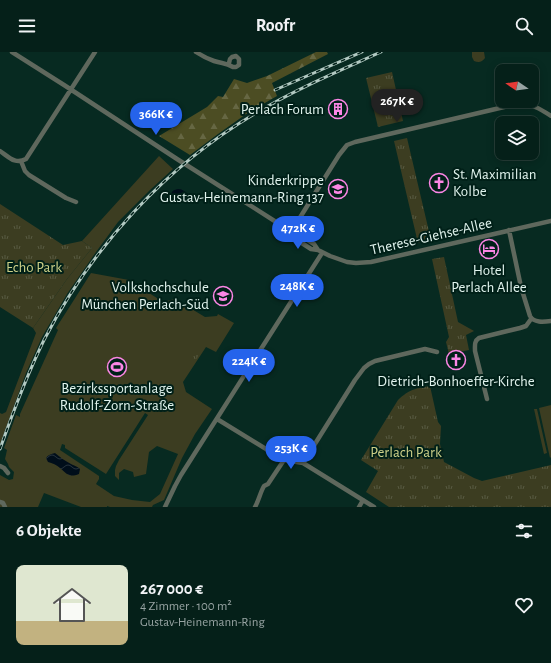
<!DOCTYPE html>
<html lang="de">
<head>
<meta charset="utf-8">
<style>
  :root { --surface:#052019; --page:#0e2822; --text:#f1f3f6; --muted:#97a3a2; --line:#263e38; --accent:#2563eb }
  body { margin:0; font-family:"Alegreya Sans",sans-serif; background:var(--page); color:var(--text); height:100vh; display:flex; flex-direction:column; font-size:15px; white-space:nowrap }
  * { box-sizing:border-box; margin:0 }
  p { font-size:13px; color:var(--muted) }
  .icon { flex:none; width:22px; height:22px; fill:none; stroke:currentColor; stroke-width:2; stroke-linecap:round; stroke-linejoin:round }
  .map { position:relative; height:455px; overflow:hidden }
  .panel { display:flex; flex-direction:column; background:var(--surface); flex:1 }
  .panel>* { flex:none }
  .needle { width:26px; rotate:283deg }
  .tools { position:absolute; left:495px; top:12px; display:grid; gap:8px }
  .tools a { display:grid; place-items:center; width:44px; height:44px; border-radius:8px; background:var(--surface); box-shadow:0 2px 10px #0003,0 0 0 1px var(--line); font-size:20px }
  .price { position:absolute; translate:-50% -34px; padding:0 9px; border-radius:14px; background:var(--accent); color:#fff; font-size:13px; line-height:26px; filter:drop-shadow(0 1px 2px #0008) }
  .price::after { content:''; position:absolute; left:50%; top:24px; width:12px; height:9px; margin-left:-6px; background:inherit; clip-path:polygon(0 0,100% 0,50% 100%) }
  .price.current { background:#222; color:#fff }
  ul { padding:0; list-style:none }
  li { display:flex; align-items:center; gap:12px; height:100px; padding:0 16px }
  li+li { border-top:1px solid var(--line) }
  li span { display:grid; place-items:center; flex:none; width:112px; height:80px; border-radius:8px; color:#555 }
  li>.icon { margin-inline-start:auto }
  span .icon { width:48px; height:48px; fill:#fffc; stroke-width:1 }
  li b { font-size:17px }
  h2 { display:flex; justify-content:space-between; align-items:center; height:48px; padding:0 16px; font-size:17px }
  header { display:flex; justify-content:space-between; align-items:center; height:52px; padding:0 16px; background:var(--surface); font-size:18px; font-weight:700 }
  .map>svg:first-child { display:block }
  .grass { fill:#3c3d21; fill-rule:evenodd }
  .forest { fill:url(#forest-firs) }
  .park { fill:url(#park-tufts) }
  .water { fill:url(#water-waves) }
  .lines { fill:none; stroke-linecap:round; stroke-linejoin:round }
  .street { stroke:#5f685d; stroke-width:4.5 }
  .rail-casing { stroke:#b2c9c2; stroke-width:3 }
  .rail { stroke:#002018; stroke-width:1.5; stroke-dasharray:4.5; stroke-linecap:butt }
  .labels { text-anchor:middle; stroke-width:4; stroke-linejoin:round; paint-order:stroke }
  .poi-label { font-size:15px; fill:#e0f3ed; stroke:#002018; text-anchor:end }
  .street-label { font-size:15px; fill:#e0f3ed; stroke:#002018 }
  .park-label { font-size:15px; fill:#cccf88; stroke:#002018 }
</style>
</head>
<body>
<header><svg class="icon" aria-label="menu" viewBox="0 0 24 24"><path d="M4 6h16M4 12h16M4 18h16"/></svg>Roofr<svg class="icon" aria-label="search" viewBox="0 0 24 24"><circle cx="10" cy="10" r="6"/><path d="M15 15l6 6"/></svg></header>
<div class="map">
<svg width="551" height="455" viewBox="0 0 551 455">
  <defs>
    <pattern id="forest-firs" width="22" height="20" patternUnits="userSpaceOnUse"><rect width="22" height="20" fill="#4c4d23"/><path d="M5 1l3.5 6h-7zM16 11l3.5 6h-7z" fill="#666743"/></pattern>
    <pattern id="park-tufts" width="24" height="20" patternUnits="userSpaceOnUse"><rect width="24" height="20" fill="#3c3d21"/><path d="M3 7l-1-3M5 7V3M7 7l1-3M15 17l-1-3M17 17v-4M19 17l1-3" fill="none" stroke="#585a42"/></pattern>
    <pattern id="water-waves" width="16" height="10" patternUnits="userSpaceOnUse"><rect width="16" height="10" fill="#000e1a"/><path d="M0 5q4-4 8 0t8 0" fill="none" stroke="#25323c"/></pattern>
  </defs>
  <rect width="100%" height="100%" fill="#072a21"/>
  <!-- grass -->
  <path class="grass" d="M 472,0 L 484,0 L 485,6 C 482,10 479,11 474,9 L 472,5 Z
    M 159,104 L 173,117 L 150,138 L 118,170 L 96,200 L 67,242 L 42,285 L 26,321 L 0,392 L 0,361 L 2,362 L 6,360 L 36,281 L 33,276 L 67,227 L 92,196 L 82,189 Z
    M 91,221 L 129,228 L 163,250 L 175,247 L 205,265 L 217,264 L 218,262 L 234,271 L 216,300 L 206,295 L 183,330 L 186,340 L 212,357 L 195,382 L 182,406 L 164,448 L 153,453 L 152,455 L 110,455 L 107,454 L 107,455 L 81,455 L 44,441 L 38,455 L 0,455 L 0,423 L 9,428 L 13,427 L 14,420 L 9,415 L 8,412 L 5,407 L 7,398 L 4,396 L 16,363 L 20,365 L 20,362 L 58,278 L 56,276 L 72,251 ZM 145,361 L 148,363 L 119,408 L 116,414 L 115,418 L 115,424 L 119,428 L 119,421 L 124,417 L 133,420 L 134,425 L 146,422 L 149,400 L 157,394 L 178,402 L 160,442 L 150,450 L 132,448 L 114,444 L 96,432 L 99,427 L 99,424 L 60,398 L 62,392 L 65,393 L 65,396 L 106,422 Z
    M 551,353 L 551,405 L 550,406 L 539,356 Z
    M 534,357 L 537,357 L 547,401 L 544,402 Z"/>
  <!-- forest -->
  <path class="forest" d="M 316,0 L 327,0 L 328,2 L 272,31 L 277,44 L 249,60 L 218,82 L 190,103 L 159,84 L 207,55 L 218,44 L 223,45 L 234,27 L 247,31 L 267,24 Z"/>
  <!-- park -->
  <path class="park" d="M 392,20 L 403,69 L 378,75 L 366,26 Z
    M 160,59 L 173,63 L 163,72 Z
    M 407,86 L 431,188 L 418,191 L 394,89 Z
    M 0,152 L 63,193 L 82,189 L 92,196 L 67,227 L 33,276 L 0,255 Z
    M 444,205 L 458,270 L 474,279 L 466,283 L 469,298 L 449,302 L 446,290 L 449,285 L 432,207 Z
    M 194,297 L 200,301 L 193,313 L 186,309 Z
    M 430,334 L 438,370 L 441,374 L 440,392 L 444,410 L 474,426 L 482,429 L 551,413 L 551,455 L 389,455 L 366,440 L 378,419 L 361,408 L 398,348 C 410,337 414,337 430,334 Z"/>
  <!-- water -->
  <path class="water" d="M 178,137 C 182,137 185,139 188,142 L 187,144 C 181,148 175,148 171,143 C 172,138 174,138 178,137 Z
    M 55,401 C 60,405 65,409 71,412 C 75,414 77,414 80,417 L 79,422 C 69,426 67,422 60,416 C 57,413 52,411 48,410 L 46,406 C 48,403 51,402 55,401 Z"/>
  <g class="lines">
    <!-- street -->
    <path class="street" d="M 12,0 L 64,33 L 177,107 L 284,175 L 291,180 L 294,186 L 311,197 L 318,198 L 330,204 L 347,210 L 356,211 L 371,210 L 551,169
      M 196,0 C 202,4 208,7 214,9 C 223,12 225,10 233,15 L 236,15 L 239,13 L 239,7 L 236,4 L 232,5 L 230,7 L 229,11
      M 0,99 C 9,105 15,113 26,107 L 95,0
      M 21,109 L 25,119 L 29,123 L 66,146 L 76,150
      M 509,178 L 521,235 L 530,264 C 534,271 543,270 551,269
      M 291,180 L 339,103 L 347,93 L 355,90 L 517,52 C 532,52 539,56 551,64
      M 291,180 L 297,181 L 314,192 L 318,198
      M 487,347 L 475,299 C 475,294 474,289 479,286 L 520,276 L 526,274 L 531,267
      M 217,367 L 284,408 L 303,411 L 374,455
      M 303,411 L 355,328 L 364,316 L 369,312 L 375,309 L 425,297 L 437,300
      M 0,414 L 4,416 L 8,421
      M 0,450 L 3,451 L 5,455
      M 165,455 L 175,434 L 181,423 L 322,201
      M 255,455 C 259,448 260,441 264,434 L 268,432 L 284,408
      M 359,455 L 363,448"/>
    <defs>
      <path id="rail" d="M 275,38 L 362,0
        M 0,397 C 13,360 27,323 44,288 C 92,195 166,114 256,61 C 296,37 339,19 381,0"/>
    </defs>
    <!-- rail casing -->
    <use href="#rail" class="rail-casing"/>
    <!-- rail -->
    <use href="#rail" class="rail"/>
  </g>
  <!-- icons -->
  <defs>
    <symbol id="building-ring" viewBox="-11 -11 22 22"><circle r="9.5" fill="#002018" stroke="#fb86e5" stroke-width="1.5"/><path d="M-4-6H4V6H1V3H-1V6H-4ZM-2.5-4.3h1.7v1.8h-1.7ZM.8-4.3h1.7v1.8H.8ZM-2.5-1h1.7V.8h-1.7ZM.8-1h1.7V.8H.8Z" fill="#fb86e5"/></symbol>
    <symbol id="church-ring" viewBox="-11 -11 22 22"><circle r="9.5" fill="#002018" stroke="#fb86e5" stroke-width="1.5"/><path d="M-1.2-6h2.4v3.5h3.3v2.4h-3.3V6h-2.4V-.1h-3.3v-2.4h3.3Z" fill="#fb86e5"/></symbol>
    <symbol id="school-ring" viewBox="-11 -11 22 22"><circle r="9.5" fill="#002018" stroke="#fb86e5" stroke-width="1.5"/><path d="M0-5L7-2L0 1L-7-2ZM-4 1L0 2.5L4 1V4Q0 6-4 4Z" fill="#fb86e5"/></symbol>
    <symbol id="hotel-ring" viewBox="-11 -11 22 22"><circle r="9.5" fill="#002018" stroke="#fb86e5" stroke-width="1.5"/><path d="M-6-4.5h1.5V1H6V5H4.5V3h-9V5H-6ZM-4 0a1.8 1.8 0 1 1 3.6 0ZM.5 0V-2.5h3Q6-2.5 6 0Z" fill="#fb86e5"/></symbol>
    <symbol id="university-ring" viewBox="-11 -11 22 22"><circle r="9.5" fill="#002018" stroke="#fb86e5" stroke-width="1.5"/><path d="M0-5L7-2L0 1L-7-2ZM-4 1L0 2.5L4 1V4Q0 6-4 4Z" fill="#fb86e5"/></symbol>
    <symbol id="stadium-ring" viewBox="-11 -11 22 22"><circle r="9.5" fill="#002018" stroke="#fb86e5" stroke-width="1.5"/><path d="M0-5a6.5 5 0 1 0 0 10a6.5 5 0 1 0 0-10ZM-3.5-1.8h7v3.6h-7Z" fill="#fb86e5"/></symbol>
  </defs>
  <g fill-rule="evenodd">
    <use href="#building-ring" x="327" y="46" width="22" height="22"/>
    <use href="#church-ring" x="428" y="120" width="22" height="22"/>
    <use href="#school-ring" x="327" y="126" width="22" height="22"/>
    <use href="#hotel-ring" x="478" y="186" width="22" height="22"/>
    <use href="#university-ring" x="212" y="233" width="22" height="22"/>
    <use href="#church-ring" x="445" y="297" width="22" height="22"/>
    <use href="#stadium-ring" x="106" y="304" width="22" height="22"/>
  </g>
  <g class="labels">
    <!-- poi labels -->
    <g class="poi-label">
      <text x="324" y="62">Perlach Forum</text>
      <text x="453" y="127" text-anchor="start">St. Maximilian<tspan x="453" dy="17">Kolbe</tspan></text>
      <text x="324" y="133">Kinderkrippe<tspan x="324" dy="17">Gustav-Heinemann-Ring 137</tspan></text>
      <text x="489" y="223" text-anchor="middle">Hotel<tspan x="489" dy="17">Perlach Allee</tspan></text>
      <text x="209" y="240">Volkshochschule<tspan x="209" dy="17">München Perlach-Süd</tspan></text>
      <text x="456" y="334" text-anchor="middle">Dietrich-Bonhoeffer-Kirche</text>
      <text x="117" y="341" text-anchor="middle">Bezirkssportanlage<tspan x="117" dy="17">Rudolf-Zorn-Straße</tspan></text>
    </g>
    <!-- street labels -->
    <g class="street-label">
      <text transform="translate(431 184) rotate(-13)" y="5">Therese-Giehse-Allee</text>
    </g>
    <!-- park labels -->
    <g class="park-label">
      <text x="34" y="220">Echo Park</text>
      <text x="406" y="405">Perlach Park</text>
    </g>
  </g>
</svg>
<div class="tools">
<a><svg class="needle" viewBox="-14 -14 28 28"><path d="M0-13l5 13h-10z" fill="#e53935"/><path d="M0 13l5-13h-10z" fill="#97a3a2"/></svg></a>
<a><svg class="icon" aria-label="layers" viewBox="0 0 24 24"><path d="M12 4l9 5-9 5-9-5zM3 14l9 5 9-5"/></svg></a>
</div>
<b class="price current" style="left:397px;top:71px">267K €</b>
<b class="price" style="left:156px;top:84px">366K €</b>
<b class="price" style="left:298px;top:198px">472K €</b>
<b class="price" style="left:297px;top:256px">248K €</b>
<b class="price" style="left:249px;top:331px">224K €</b>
<b class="price" style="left:291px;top:418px">253K €</b>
</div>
<section class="panel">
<h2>6 Objekte<svg class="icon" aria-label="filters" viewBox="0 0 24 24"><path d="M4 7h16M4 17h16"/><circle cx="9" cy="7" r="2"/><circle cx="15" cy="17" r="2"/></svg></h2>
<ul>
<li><span style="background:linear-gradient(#dfe7d0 70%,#c2b280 0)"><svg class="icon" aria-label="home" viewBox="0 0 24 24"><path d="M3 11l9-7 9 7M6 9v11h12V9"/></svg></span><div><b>267 000 €</b><p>4 Zimmer · 100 m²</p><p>Gustav-Heinemann-Ring</p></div><svg class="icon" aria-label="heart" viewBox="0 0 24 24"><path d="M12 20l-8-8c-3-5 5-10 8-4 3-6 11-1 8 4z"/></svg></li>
</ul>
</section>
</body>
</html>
